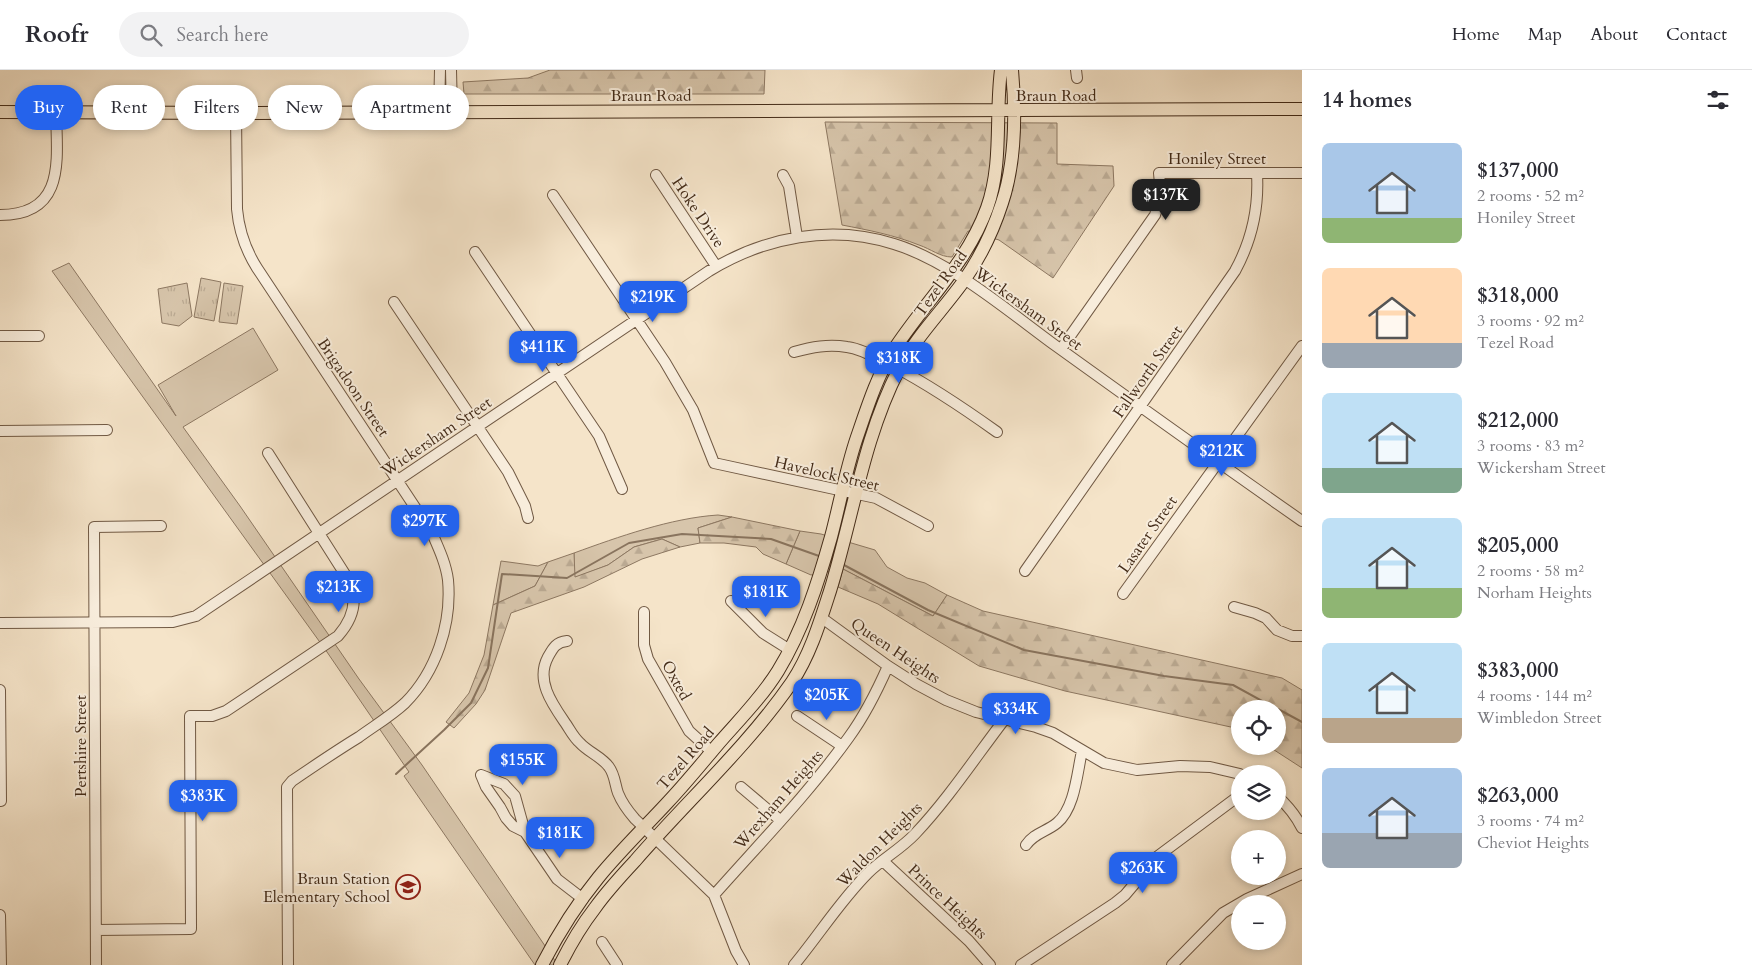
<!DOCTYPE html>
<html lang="en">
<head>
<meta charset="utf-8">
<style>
  :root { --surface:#fff; --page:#f2f2f3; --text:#2b2b33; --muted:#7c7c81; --line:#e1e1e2; --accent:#2563eb }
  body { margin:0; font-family:Cardo,serif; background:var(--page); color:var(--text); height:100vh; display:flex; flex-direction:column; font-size:19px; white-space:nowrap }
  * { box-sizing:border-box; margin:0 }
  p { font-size:16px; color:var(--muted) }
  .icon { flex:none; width:28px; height:28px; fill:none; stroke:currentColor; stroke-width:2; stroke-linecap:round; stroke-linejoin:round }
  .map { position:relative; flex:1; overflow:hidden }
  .details { display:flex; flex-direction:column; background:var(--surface); width:450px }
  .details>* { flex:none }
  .banner { position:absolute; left:15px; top:15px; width:475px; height:45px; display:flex; gap:10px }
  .fabs { position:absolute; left:1231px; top:630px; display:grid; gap:10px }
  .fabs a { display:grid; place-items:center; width:55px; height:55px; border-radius:50%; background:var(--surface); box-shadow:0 2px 8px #0003; font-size:25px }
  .price { position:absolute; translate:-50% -42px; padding:0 11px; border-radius:10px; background:var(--accent); color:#fff; font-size:16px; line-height:32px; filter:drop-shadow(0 1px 2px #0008) }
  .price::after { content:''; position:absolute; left:50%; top:30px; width:15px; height:11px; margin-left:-8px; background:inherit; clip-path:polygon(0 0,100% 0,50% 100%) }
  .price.on { background:#222; color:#fff }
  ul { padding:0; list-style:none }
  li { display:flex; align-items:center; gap:15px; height:125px; padding:0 20px }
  li span { display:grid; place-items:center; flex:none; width:140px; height:100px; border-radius:8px; color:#555 }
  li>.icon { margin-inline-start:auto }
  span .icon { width:60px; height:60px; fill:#fffc; stroke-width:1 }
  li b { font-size:21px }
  h2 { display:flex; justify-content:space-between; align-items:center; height:60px; padding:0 20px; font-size:21px }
  .pill { padding:0 18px; border-radius:22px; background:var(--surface); box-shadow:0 2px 8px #0003; font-size:18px; line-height:45px }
  .pill.on { background:var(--accent); color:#fff }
  header { display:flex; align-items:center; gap:30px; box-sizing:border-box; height:70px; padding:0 25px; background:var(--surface); border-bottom:1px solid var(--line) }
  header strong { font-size:24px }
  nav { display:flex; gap:28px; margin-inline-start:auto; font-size:18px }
  .search { width:350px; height:45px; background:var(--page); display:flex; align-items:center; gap:12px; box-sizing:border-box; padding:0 18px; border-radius:28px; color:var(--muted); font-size:19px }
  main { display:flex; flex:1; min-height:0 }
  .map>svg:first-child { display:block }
  .green { fill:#d7c5ab; stroke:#8d7862 }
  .forest { fill:url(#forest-firs); stroke:#8d7862 }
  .park { fill:url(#park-tufts); stroke:#8d7862 }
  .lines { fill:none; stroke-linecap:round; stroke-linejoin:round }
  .stream { stroke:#89745e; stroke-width:2 }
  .minor-casing { stroke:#705944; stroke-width:12 }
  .major-casing { stroke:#432b18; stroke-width:14 }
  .minor { stroke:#f8eddc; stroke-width:10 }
  .major { stroke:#f5e4c9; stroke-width:12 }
  .labels { text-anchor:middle; stroke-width:4; stroke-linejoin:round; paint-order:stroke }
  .street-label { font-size:16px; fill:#432b18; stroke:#f8eddc }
  .poi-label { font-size:16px; fill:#432b18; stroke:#f8eddc; text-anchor:end }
</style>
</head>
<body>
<header>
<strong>Roofr</strong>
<div class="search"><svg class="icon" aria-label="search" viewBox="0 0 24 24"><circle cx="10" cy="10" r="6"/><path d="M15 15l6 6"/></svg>Search here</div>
<nav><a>Home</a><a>Map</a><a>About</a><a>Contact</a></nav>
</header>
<main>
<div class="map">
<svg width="1302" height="895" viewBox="0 0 1302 895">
  <defs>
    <pattern id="forest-firs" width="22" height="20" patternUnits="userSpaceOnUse" patternTransform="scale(1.25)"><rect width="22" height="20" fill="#d7c5ab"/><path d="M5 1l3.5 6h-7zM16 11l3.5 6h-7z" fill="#baa992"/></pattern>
    <pattern id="park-tufts" width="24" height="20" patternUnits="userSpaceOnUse" patternTransform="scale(1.25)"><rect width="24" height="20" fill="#d7c5ab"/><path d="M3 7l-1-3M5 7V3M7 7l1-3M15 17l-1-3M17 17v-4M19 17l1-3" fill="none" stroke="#baa992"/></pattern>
  </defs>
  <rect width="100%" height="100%" fill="#f5e4c9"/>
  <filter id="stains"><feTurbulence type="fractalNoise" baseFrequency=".004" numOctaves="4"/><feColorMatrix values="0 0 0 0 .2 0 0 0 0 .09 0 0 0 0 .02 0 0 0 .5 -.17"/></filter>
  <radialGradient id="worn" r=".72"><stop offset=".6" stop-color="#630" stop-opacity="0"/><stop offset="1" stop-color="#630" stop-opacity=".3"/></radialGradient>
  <!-- green -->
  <path class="green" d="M 69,193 L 176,346 L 158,315 L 253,258 L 278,300 L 183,357 L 240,436 L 359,609 L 422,695 L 558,895 L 535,895 L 404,706 L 409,702 L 327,582 L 52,201 Z
    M 718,445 L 732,447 L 698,458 L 700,473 L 680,477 L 662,469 L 634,477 L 608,495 L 574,508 L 574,483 C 618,467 671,448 718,445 Z
    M 800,461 L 821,464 L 875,480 L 887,497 L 907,508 L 925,513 L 947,525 L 933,546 L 843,499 L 811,505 L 786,494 Z
    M 501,491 L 538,496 L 548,492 L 535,516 L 493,535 Z"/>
  <!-- forest -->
  <path class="forest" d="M 550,0 L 765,0 L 764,24 L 464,24 L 463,12 L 528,8 Z
    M 825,52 L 1057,53 L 1057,94 L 1113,96 L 1114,116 L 1053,208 L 999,170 L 968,161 L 952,187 C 940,187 931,179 919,175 C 894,165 868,160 842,155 Z
    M 732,447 L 800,461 L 786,494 L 763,484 L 756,477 L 724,473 L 700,473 L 698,458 Z
    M 662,469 L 680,477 L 642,489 L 584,517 L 511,543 L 485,620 L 476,634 L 454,658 L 446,652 L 469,623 L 484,585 L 493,535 L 535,516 L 548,492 L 574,483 L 575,507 L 608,495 L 634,477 Z
    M 843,499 L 933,546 L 947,525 L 983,541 L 1282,608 L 1302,620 L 1302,698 L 1268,676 L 1278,676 L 1278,639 L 1240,639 L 1240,659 L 1065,621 L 979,596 L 878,534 L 838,517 Z"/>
  <!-- park -->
  <path class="park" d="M 201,208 L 221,212 L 214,251 L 194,247 Z
    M 187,213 L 192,246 L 179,256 L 162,253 L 158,219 Z
    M 224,213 L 243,216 L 237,254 L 219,252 Z"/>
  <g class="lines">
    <!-- stream -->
    <path class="stream" d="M 844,495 L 928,540 L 1024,580 L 1164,606 L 1233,615 L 1277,639
      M 1278,639 L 1302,652
      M 396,704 L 444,660 L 471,633 L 488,598 L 502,504 L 567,508 L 629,473 L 682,464 L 771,469 L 819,486"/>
    <defs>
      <path id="minor" d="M 451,0 L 452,42
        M 1076,0 L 1077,8
        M 439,42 L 440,0
        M 236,43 L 237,139 C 239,161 245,179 257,198 L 432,463 C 439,479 446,494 448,510 C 452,554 436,602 405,633 C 391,646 374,656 359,667 C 336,681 314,696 292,711 L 287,717 L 288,895
        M 656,105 L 716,196
        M 783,105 L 789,116 L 797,167
        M 553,125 L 665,292 L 693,340 L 714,393 L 876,428 L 928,456
        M 0,145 C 66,145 57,90 56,42
        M 475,182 L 599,366 L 622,419
        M 394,232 L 508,402 L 525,436 L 528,448
        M 0,266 L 39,266
        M 1061,279 L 1155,145 L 1161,125 L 1159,103 L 1302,103
        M 794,282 C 812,277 828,274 847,277 C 863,279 878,289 893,296 C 931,316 962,337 997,362
        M 0,361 L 107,360
        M 1025,501 L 1235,201 C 1252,170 1259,139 1257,104
        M 1123,524 L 1302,276
        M 731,531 L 763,563 L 790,580
        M 1234,537 L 1255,543 L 1266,548 L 1277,560 L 1292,566 L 1302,566
        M 644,542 L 644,575 L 648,589 L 689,661 L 712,682
        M 822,548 L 888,596 L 916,614 L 946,630 L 976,642 L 1036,657 L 1053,663 L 1104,693 L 1137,700 L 1180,696 L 1210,697 L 1240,704
        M 0,553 L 173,552 L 196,546 L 709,201 C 765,167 831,154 894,174 C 950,191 1008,241 1056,276 C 1138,335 1219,393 1302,451
        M 567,571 C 556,572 553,578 548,587 C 535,611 553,635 566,654 C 570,660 574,668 580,673 C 588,682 602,687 609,697 C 615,705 615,715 618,723 C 622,733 628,741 635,749 L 714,825 L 736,881 L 744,895
        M 0,620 L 1,731
        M 797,646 L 842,676
        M 481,705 L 504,714 L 515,726 L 525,762 L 557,809 L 583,829
        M 481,705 L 486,717 L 500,737 L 506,748 L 513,756 L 525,762
        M 741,717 L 780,750
        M 1278,727 C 1288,736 1296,746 1302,758
        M 1026,775 C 1034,763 1046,762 1057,753 C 1075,738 1077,703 1082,681
        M 883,791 L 969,871 L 990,895
        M 714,825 C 760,773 809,723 849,667 C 865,645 877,621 888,596
        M 0,845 L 1,895
        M 96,860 L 191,859 L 190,646 L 212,646 L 226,641 L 338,566 C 353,549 359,530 348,509 L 268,383
        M 602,872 L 617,895
        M 96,895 L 94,457 L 161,456
        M 794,895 C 819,865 840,831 868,803 C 882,789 901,779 915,764 C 948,729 975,688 1004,650
        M 1021,895 L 1115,833 L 1125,825 L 1158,786 L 1240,725
        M 1172,895 L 1223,843 L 1247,829 L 1302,804"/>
      <path id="major" d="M 0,42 L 236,43 L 1302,39
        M 542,895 C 558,864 576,835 598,808 C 620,781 645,757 668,732 C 686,713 702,693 719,673 C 739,650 762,627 778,601 C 803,560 818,513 831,467 C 840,433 846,399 857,367 C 867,338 877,306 893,281 C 924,233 967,193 987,138 C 1003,93 995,46 1001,0
        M 560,895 C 570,875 581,856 595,838 C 607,821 621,806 635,791 C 687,731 747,677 792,612 C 810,585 820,552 830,521 C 853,447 863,369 899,299 C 916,267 942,241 963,212 C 980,188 993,161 1002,133 C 1016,91 1016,44 1012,0"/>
    </defs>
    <!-- minor casing -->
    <use href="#minor" class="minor-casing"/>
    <!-- major casing -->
    <use href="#major" class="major-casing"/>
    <!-- minor -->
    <use href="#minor" class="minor"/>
    <!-- major -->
    <use href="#major" class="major"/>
  </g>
  <!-- icons -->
  <defs>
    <symbol id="school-ring" viewBox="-11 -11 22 22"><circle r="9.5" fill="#f8eddc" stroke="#8f2418" stroke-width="1.5"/><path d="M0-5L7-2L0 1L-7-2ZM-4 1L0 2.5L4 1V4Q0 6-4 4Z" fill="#8f2418"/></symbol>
  </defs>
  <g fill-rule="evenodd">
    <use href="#school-ring" x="394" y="803" width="28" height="28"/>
  </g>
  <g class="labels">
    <!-- street labels -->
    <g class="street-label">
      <text x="651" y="31">Braun Road</text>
      <text x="1056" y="31">Braun Road</text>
      <text x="1217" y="94">Honiley Street</text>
      <text transform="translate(699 142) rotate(56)" y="6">Hoke Drive</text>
      <text transform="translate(940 213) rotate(-54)" y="6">Tezel Road</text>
      <text transform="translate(1029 238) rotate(36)" y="6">Wickersham Street</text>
      <text transform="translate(1147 301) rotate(-55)" y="6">Fallworth Street</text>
      <text transform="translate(354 317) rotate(56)" y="6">Brigadoon Street</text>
      <text transform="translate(436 366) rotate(-34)" y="6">Wickersham Street</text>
      <text transform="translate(827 403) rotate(13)" y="6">Havelock Street</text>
      <text transform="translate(1147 464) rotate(-55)" y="6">Lasater Street</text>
      <text transform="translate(896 580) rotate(34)" y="6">Queen Heights</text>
      <text transform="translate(677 610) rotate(61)" y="6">Oxted</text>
      <text transform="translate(80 676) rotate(-90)" y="6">Pertshire Street</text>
      <text transform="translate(685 688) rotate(-49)" y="6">Tezel Road</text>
      <text transform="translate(778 729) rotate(-49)" y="6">Wrexham Heights</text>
      <text transform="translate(879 774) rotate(-45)" y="6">Waldon Heights</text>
      <text transform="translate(948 831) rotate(43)" y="6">Prince Heights</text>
    </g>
    <!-- poi labels -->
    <g class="poi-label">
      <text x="390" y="814">Braun Station<tspan x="390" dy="18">Elementary School</tspan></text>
    </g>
  </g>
  <rect width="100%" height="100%" filter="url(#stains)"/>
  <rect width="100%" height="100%" fill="url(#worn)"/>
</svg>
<div class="fabs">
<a><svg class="icon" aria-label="locate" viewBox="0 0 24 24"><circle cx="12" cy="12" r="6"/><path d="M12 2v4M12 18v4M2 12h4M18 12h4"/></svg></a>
<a><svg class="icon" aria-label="layers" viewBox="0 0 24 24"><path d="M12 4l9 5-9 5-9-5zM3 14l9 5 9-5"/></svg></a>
<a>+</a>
<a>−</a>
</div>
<b class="price on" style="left:1166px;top:151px">$137K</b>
<b class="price" style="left:653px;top:253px">$219K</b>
<b class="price" style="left:543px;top:303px">$411K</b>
<b class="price" style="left:899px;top:314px">$318K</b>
<b class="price" style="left:1222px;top:407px">$212K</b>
<b class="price" style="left:425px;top:477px">$297K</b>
<b class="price" style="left:339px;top:543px">$213K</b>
<b class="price" style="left:766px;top:548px">$181K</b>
<b class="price" style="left:827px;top:651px">$205K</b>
<b class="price" style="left:1016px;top:665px">$334K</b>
<b class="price" style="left:523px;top:716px">$155K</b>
<b class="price" style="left:203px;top:752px">$383K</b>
<b class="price" style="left:560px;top:789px">$181K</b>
<b class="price" style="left:1143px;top:824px">$263K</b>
<div class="banner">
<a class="pill on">Buy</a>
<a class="pill">Rent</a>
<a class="pill">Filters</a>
<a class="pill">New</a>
<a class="pill">Apartment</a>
</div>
</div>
<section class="details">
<h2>14 homes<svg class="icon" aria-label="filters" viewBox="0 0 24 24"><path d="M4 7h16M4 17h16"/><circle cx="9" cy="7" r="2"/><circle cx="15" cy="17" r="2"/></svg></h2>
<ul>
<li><span style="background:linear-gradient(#a9c7e8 75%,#8fb573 0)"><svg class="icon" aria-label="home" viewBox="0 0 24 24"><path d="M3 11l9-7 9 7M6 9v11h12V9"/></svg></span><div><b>$137,000</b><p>2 rooms · 52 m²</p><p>Honiley Street</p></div></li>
<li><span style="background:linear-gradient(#ffd9b3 75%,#9aa5b1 0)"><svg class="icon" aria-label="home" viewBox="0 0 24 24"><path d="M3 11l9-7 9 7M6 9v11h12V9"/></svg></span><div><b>$318,000</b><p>3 rooms · 92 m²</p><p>Tezel Road</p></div></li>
<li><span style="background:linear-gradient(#bfe0f5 75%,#7fa58c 0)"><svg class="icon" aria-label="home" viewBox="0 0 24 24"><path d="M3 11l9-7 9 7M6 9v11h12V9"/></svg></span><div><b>$212,000</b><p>3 rooms · 83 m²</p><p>Wickersham Street</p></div></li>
<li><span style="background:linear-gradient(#bfe0f5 70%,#8fb573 0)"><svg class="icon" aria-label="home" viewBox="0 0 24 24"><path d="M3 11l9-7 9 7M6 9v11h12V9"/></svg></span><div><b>$205,000</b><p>2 rooms · 58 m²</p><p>Norham Heights</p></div></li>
<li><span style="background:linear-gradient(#bfe0f5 75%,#b9a48a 0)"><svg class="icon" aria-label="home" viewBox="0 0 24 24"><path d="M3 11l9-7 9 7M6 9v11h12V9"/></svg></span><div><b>$383,000</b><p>4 rooms · 144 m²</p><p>Wimbledon Street</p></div></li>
<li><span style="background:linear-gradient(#a9c7e8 65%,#9aa5b1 0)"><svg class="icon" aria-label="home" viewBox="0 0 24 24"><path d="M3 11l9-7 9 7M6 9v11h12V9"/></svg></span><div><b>$263,000</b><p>3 rooms · 74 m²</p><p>Cheviot Heights</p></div></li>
</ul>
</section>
</main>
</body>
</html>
